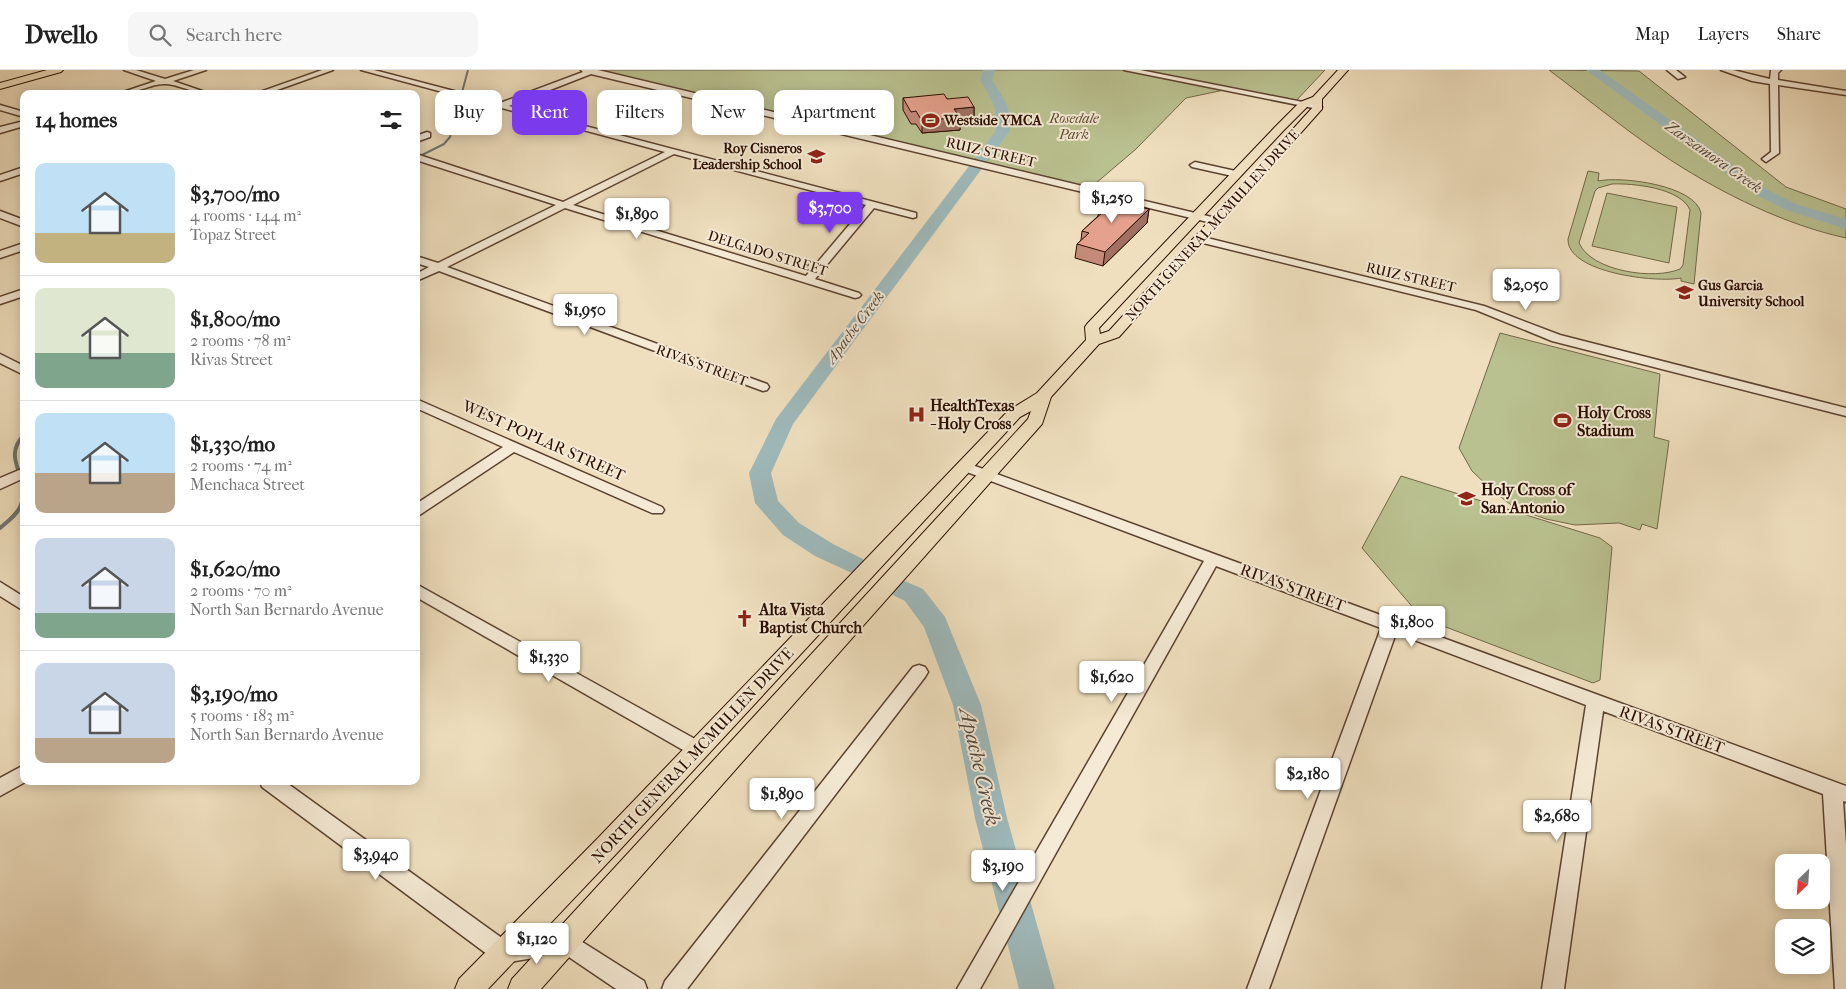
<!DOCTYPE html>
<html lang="en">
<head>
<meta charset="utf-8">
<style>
  :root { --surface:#fff; --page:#f6f6f6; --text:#222; --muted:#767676; --line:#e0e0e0; --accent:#7c3aed }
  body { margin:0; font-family:"IM FELL French Canon",serif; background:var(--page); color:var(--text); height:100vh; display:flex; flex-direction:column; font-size:19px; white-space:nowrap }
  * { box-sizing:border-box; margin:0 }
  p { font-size:16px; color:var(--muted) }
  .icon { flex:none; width:28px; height:28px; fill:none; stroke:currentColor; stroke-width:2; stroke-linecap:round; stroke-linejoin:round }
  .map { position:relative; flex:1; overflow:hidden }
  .sheet { position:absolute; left:20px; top:20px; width:400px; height:695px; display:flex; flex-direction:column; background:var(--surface); border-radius:10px; box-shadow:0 2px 12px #0003 }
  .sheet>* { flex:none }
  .banner { position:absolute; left:435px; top:20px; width:475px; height:45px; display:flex; gap:10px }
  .needle { width:32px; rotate:205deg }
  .fabs { position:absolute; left:1775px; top:784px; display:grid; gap:10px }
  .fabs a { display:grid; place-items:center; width:55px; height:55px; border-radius:10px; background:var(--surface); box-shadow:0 2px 12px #0003; font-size:25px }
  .price { position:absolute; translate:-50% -42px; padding:0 11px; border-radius:5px; background:#fff; color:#222; font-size:16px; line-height:32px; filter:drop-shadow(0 1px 2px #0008) }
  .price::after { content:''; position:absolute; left:50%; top:30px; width:15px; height:11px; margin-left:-8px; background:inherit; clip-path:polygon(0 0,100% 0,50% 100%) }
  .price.active { background:var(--accent); color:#fff }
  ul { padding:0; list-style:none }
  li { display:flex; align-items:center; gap:15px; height:125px; padding:0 15px }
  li+li { border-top:1px solid var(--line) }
  li span { display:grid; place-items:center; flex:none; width:140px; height:100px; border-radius:10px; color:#555 }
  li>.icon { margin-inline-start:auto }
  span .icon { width:60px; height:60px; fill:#fffc; stroke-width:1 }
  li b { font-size:21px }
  h2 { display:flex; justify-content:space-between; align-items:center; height:60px; padding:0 15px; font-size:21px }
  .pill { padding:0 18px; border-radius:10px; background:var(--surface); box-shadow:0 2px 12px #0003; font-size:18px; line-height:45px }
  .pill.active { background:var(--accent); color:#fff }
  header { display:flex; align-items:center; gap:30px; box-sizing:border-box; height:70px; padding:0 25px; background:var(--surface); border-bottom:1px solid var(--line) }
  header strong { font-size:24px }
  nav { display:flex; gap:28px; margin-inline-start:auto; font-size:18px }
  .search { width:350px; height:45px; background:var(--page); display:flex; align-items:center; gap:12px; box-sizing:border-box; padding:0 18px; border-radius:10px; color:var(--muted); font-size:19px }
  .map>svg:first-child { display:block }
  .green { fill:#bac190; stroke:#726848; fill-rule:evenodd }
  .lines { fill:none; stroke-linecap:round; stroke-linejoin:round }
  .stream-far1 { stroke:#707571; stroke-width:2 }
  .stream { stroke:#707571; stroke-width:4 }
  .river { fill:#9ebabc; fill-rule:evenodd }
  .minor-casing { stroke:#5c4230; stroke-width:3 }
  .major-casing { stroke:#2b0e00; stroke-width:2 }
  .minor { fill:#f5ead5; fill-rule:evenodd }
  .major { fill:#efdfbe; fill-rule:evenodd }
  .wall { fill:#c58a79; stroke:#2b0e00 }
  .shaded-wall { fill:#a07163; stroke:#2b0e00 }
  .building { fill:#e5a18d; stroke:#2b0e00 }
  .labels { text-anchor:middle; stroke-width:4; stroke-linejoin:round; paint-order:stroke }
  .far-park-label { font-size:14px; font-style:italic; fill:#5d4d32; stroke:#f5ead5 }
  .far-poi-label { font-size:14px; font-weight:bold; fill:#2b0e00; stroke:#f5ead5; text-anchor:start }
  .far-street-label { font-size:14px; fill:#2b0e00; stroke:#f5ead5 }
  .far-water-label { font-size:15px; font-style:italic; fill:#534a42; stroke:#f5ead5 }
  .poi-label { font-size:16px; font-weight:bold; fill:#2b0e00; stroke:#f5ead5; text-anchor:start }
  .street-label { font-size:16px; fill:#2b0e00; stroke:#f5ead5 }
  .near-water-label { font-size:21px; font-style:italic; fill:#534a42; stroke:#f5ead5 }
</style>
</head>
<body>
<header>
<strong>Dwello</strong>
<div class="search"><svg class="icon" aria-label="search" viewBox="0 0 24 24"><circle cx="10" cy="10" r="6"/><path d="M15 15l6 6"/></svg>Search here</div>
<nav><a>Map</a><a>Layers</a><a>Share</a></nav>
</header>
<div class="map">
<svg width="1846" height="919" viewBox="0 0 1846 919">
  <rect width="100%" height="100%" fill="#efdfbe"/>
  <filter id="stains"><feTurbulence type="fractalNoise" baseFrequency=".004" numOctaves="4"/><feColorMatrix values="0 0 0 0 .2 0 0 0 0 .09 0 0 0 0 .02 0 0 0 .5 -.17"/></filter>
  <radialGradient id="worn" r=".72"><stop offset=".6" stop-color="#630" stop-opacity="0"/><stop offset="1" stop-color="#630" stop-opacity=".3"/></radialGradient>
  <!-- green -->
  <path class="green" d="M 607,0 L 1325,0 L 1293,34 L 1224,20 L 1186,28 L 1136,79 L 1089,119 L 602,2 Z
    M 1549,0 L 1639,1 L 1786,117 L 1846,139 L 1846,168 C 1786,155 1723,124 1672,91 C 1630,64 1589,30 1549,0 Z
    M 1588,101 L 1599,103 L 1598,111 C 1621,106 1695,115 1701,143 L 1694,214 L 1681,211 L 1681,208 C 1657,213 1567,203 1568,169 ZM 1612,114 C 1633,113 1681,118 1690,140 L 1683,195 L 1680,199 C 1655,210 1592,202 1579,173 L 1595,121 L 1598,118 Z
    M 1607,123 L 1677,137 L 1669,193 L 1592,176 Z
    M 1500,263 L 1660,304 L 1654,367 L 1669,371 L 1657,459 L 1642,454 L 1640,460 L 1619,453 L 1575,455 L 1546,449 L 1515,438 L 1492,420 L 1472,401 L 1459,378 Z
    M 1401,406 L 1600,468 L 1612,477 L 1600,610 L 1593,613 L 1422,548 L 1362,478 Z"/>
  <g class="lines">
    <!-- stream-far1 -->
    <path class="stream-far1" d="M 418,87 L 444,74 L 450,67 L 468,0"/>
    <!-- stream -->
    <path class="stream" d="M 0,458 C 8,451 17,445 21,435 C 32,407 0,389 24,365"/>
    <!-- river -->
    <path class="river" d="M 983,0 L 995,0 L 992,10 C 1003,27 1014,41 1009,62 L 793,354 L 771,403 L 778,431 L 799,453 L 833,474 L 863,489 L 866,495 L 863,501 L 854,504 L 815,486 L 783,465 L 755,433 L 749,403 L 776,349 L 995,62 C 1001,41 990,27 980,10 Z
      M 1586,0 L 1600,0 L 1768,120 L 1796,134 L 1846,149 L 1846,159 L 1786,140 L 1758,126 Z
      M 902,510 L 923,519 L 945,547 L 981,635 L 1007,748 L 1055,919 L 1019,919 L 975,748 L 953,635 L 924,557 L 905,531 L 893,525 L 889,519 L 893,513 Z"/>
    <defs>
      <path id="minor" d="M 124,0 L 136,0 L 165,9 L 194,0 L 206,0 L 173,11 L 211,24 C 194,24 176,13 164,14 C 150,14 136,24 117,24 L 156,11 Z
        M 322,0 L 333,0 L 266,24 L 254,24 Z
        M 361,0 L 374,0 L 500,33 L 583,2 L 581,0 L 598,0 L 1216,148 L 1221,151 L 1216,154 L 591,4 L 509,36 L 916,143 L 916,147 L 913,148 L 874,138 L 815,209 L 859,223 L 861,225 L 859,227 L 855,228 L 565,138 L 447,197 L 767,314 L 769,317 L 767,320 L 763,321 L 439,201 L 416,211 L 416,204 L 429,197 L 416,193 L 416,186 L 438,193 L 556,135 L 416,90 L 416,84 L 563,132 L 665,82 ZM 674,84 L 866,135 L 806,206 L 573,135 Z
        M 1124,0 L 1140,0 L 1318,35 L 1322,37 L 1318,39 Z
        M 1667,0 L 1676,0 L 1685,7 L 1678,9 Z
        M 1721,0 L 1733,0 L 1770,9 L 1771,0 L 1781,0 L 1778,3 L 1778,10 L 1846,21 L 1846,25 L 1778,15 L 1779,83 L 1766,92 L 1762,89 L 1771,82 L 1770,14 L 1752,11 Z
        M 0,35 L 24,42 L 24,47 L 0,40 Z
        M 24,51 L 24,56 L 0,63 L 0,57 Z
        M 427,62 L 430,63 L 430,67 L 416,72 L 416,66 Z
        M 1195,92 L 1240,102 L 1242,104 L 1237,107 L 1192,97 L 1190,95 Z
        M 24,97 L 24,103 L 0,111 L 0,105 Z
        M 0,141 L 24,150 L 24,157 L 0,148 Z
        M 1199,166 L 1484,236 L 1560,265 L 1846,338 L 1846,346 L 1552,271 L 1476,240 L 1195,171 L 1194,169 Z
        M 24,173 L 24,180 L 0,188 L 0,181 Z
        M 24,219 L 24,226 L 0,234 L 0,227 Z
        M 0,284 L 24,296 L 24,305 L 0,293 Z
        M 416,329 L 662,437 L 664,440 L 662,443 L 652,443 L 514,382 L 421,444 L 416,446 L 416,434 L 503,377 L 416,338 Z
        M 964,392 L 1846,716 L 1846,732 L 1843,731 L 1846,775 L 1846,919 L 1835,919 L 1823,724 L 1603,641 L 1564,919 L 1542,919 L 1586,635 L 1396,563 L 1269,919 L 1247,919 L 1381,558 L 1216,496 L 980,919 L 957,919 L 1204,491 L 959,399 L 957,396 L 959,393 Z
        M 24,398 L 24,408 L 0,419 L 0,408 Z
        M 0,512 L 24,527 L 24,541 L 0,526 Z
        M 416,514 L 704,674 L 706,679 L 704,684 L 697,687 L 690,684 L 416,527 Z
        M 919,595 L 925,597 L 928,602 L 925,607 L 687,919 L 662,919 L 665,911 L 913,597 Z
        M 24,695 L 24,711 L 27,711 L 0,726 L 0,708 Z
        M 260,711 L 284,711 L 506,871 L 565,861 L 644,911 L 647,919 L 616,919 L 563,883 L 503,893 L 495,890 L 262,717 Z"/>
      <path id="major" d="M 47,0 L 63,0 L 61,2 L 0,19 L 0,13 Z
        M 1338,0 L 1348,0 L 1322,29 L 1322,39 L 1119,267 L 1099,274 L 1051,327 L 1042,354 L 541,919 L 508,919 L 512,909 L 1028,349 L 1031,341 L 1020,347 L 616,784 L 488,919 L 455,919 L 459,909 L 598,768 L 1008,341 L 1037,323 L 1086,270 L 1085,257 L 1087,254 L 1275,57 L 1300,32 L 1313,27 ZM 1313,34 L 1313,37 L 1109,261 L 1100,264 L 1099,258 L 1283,61 L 1308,36 Z"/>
    </defs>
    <!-- minor casing -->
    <use href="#minor" class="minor-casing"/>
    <!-- major casing -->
    <use href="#major" class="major-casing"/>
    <!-- minor -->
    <use href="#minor" class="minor"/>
    <!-- major -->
    <use href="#major" class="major"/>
  </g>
  <!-- wall -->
  <path class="wall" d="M 903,28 L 947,29 L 974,37 L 974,49 L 960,51 L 960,60 L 922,63 L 916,54 L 911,54 L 903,40 Z
    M 1142,134 L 1141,137 L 1149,139 L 1147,153 L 1103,196 L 1075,188 L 1077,174 L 1081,170 L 1082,161 L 1098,146 L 1099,141 Z"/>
  <!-- shaded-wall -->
  <path class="shaded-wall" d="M 974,37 L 974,49 L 960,51 L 960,60 L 922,63 L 922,51 L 954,39 Z
    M 1149,139 L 1147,153 L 1103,196 L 1105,182 Z"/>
  <!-- building -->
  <path class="building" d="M 944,24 L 947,29 L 968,27 L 974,37 L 954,39 L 960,47 L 922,51 L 916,41 L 911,42 L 903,28 Z
    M 1111,130 L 1120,132 L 1123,130 L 1142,134 L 1139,137 L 1149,139 L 1105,182 L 1077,174 L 1089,163 L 1082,161 L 1103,142 L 1099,141 Z"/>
  <!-- icons -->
  <defs>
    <symbol id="stadium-bare" viewBox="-9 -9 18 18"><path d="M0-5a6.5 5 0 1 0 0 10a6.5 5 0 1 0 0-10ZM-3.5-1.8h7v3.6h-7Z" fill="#8f2418" stroke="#f5ead5" stroke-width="2.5" paint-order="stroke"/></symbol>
    <symbol id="school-bare" viewBox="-9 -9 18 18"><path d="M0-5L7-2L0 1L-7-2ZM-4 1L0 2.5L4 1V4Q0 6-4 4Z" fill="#8f2418" stroke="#f5ead5" stroke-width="2.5" paint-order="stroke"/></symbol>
    <symbol id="hospital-bare" viewBox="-9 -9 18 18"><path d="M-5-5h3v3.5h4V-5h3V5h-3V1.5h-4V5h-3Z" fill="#8f2418" stroke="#f5ead5" stroke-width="2.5" paint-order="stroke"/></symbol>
    <symbol id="church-bare" viewBox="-9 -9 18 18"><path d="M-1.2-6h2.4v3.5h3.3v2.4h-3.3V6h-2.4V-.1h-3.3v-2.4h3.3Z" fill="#8f2418" stroke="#f5ead5" stroke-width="2.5" paint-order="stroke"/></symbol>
  </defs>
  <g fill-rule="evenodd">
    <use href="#stadium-bare" x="918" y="38" width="25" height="25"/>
    <use href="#school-bare" x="804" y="74" width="25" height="25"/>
    <use href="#school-bare" x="1672" y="210" width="25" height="25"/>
    <use href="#hospital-bare" x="904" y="332" width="25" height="25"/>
    <use href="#stadium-bare" x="1550" y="338" width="25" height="25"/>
    <use href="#school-bare" x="1454" y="416" width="25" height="25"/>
    <use href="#church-bare" x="732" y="536" width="25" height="25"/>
  </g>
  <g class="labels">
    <!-- far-park labels -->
    <g class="far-park-label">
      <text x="1074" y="53">Rosedale<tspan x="1074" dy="16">Park</tspan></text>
    </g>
    <!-- far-poi labels -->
    <g class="far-poi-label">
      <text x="944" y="55">Westside YMCA</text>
      <text x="802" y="83" text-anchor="end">Roy Cisneros<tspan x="802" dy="16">Leadership School</tspan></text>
      <text x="1698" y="220">Gus Garcia<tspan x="1698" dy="16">University School</tspan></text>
    </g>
    <!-- far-street labels -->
    <g class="far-street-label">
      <text transform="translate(991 82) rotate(13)" y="5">RUIZ STREET</text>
      <text transform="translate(1212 155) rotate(-48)" y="5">NORTH GENERAL MCMULLEN DRIVE</text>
      <text transform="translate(768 183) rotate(17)" y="5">DELGADO STREET</text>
      <text transform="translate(1411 207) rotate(13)" y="5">RUIZ STREET</text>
      <text transform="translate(702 295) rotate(20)" y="5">RIVAS STREET</text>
    </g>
    <!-- far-water labels -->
    <g class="far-water-label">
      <text transform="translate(1714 87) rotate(35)" y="5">Zarzamora Creek</text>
      <text transform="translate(855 257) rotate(-53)" y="5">Apache Creek</text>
    </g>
    <!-- poi labels -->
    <g class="poi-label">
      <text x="930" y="341">HealthTexas<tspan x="930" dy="18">- Holy Cross</tspan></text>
      <text x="1577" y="348">Holy Cross<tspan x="1577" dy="18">Stadium</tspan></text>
      <text x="1481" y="425">Holy Cross of<tspan x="1481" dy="18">San Antonio</tspan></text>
      <text x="759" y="545">Alta Vista<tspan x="759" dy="18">Baptist Church</tspan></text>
    </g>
    <!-- street labels -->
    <g class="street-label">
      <text transform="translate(544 370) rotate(24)" y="6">WEST POPLAR STREET</text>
      <text transform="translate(1293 517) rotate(20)" y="6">RIVAS STREET</text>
      <text transform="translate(1672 659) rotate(20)" y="6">RIVAS STREET</text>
      <text transform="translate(692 685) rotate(-47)" y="6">NORTH GENERAL MCMULLEN DRIVE</text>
    </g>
    <!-- near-water labels -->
    <g class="near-water-label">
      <text transform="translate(980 697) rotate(77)" y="7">Apache Creek</text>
    </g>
  </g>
  <rect width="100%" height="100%" filter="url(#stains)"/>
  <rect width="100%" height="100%" fill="url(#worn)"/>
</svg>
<div class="fabs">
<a><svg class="needle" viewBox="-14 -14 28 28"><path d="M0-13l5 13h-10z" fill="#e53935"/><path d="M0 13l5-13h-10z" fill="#767676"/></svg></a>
<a><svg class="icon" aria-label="layers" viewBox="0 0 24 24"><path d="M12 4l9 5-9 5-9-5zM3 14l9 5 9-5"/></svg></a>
</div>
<b class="price" style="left:1112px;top:154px">$1,250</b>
<b class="price active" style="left:830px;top:164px">$3,700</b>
<b class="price" style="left:637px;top:170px">$1,890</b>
<b class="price" style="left:1526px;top:241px">$2,050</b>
<b class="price" style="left:585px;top:266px">$1,950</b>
<b class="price" style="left:1412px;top:578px">$1,800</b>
<b class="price" style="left:549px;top:613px">$1,330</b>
<b class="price" style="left:1112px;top:633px">$1,620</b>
<b class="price" style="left:1308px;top:730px">$2,180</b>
<b class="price" style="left:782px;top:750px">$1,890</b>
<b class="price" style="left:1557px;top:772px">$2,680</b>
<b class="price" style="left:376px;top:811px">$3,940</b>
<b class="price" style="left:1003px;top:822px">$3,190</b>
<b class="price" style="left:537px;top:895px">$1,120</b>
<div class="banner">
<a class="pill">Buy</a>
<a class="pill active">Rent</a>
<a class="pill">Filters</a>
<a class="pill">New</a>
<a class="pill">Apartment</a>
</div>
<section class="sheet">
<h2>14 homes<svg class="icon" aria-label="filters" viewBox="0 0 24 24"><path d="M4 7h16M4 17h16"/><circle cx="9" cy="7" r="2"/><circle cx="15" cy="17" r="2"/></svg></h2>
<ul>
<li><span style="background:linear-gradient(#bfe0f5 70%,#c2b280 0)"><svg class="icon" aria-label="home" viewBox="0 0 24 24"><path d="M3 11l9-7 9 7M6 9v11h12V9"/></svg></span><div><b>$3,700/mo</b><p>4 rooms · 144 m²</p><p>Topaz Street</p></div></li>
<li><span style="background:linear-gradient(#dfe7d0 65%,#7fa58c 0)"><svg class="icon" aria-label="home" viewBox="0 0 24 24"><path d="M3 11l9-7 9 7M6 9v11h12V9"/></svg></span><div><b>$1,800/mo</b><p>2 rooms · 78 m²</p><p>Rivas Street</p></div></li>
<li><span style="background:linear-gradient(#bfe0f5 60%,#b9a48a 0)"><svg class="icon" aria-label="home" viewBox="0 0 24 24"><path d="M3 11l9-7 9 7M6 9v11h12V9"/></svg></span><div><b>$1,330/mo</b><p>2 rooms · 74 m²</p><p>Menchaca Street</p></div></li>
<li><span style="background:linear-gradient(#c9d6e8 75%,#7fa58c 0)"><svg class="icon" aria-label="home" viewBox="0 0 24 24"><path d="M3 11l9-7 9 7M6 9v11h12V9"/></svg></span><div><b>$1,620/mo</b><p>2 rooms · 70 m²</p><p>North San Bernardo Avenue</p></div></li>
<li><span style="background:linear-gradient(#c9d6e8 75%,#b9a48a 0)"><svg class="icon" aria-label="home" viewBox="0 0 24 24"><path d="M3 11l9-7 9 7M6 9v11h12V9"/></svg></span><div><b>$3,190/mo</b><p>5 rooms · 183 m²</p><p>North San Bernardo Avenue</p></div></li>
</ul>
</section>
</div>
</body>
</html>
